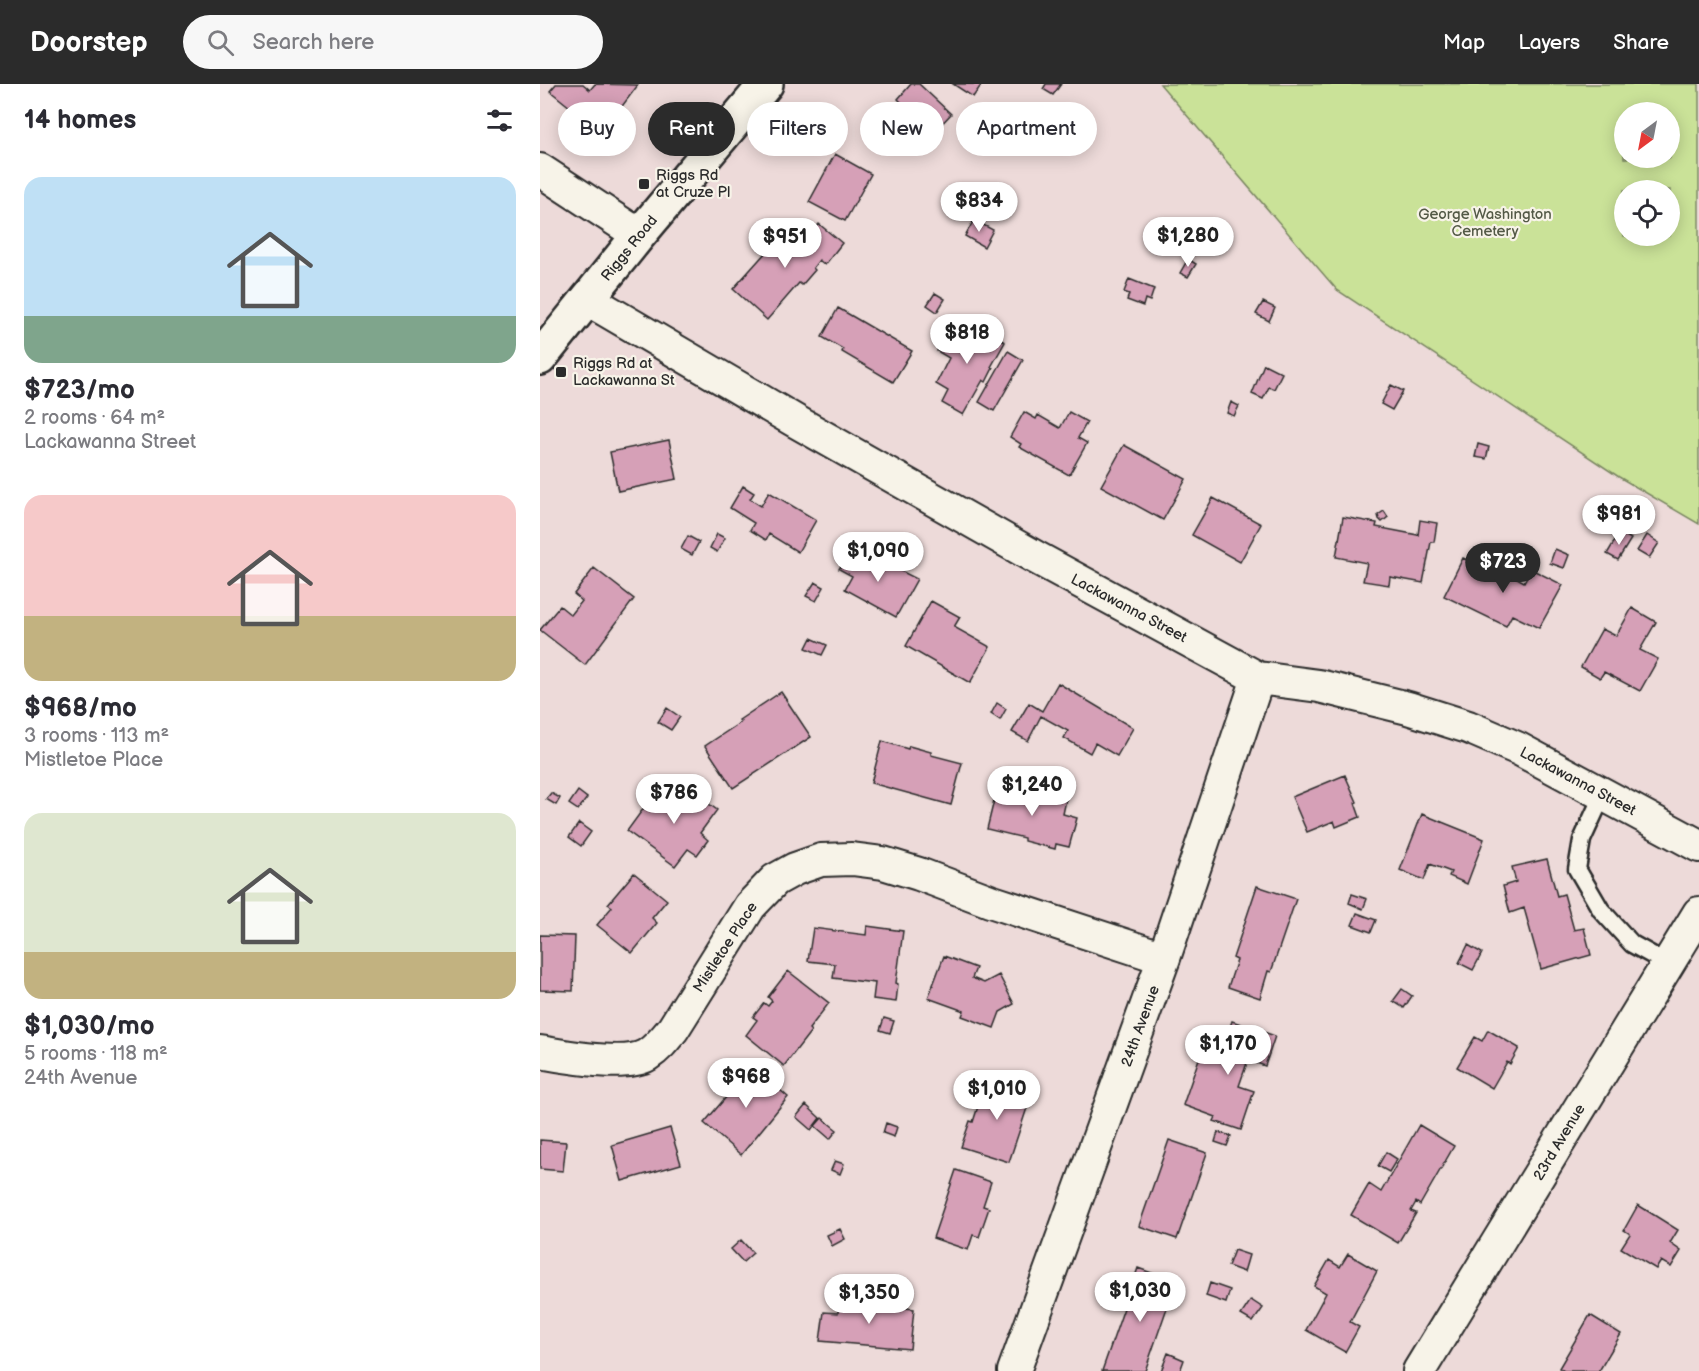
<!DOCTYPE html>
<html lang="en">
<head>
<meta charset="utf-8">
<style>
  :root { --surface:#fff; --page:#f7f7f7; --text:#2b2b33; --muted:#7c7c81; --accent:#2b2b2b }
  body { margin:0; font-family:"Balsamiq Sans",sans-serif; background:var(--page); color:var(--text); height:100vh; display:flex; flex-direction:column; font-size:22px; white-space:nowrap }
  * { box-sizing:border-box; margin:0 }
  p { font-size:20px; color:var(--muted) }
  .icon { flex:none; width:33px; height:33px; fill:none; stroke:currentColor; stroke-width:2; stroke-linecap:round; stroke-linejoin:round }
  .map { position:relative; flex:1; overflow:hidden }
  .details { display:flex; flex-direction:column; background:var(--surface); width:540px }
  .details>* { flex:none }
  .guide { position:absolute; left:18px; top:18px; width:570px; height:54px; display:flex; gap:12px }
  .needle { width:39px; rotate:212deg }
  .buttons { position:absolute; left:1074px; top:18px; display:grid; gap:12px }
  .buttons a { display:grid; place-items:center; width:66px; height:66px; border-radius:50%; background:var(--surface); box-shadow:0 3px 15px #0003; font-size:30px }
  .price { position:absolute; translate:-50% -51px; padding:0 14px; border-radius:21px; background:#fff; color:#222; font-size:20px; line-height:39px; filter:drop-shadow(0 2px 3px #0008) }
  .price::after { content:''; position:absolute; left:50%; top:36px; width:18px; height:14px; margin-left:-9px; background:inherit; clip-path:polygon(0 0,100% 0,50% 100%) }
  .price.on { background:var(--accent); color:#fff }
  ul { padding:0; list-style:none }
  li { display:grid; align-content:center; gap:12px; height:318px; padding:0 24px }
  li span { display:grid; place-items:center; height:186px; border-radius:18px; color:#555 }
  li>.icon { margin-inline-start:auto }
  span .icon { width:108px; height:108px; fill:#fffc; stroke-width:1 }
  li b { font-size:26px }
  h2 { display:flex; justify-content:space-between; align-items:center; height:72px; padding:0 24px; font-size:26px }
  .tag { padding:0 21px; border-radius:27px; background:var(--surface); box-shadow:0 3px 15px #0003; font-size:21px; line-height:54px }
  .tag.on { background:var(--accent); color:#fff }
  header { display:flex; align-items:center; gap:36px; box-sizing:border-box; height:84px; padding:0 30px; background:var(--accent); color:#fff }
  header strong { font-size:28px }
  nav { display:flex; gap:33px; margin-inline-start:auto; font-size:21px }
  .search { width:420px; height:54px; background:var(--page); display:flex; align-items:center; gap:15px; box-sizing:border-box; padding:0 21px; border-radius:33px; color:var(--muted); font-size:22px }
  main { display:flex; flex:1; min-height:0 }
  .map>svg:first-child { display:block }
  .green { fill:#cae298; stroke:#7a8662; stroke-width:1.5; fill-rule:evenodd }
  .building { fill:#d6a0b7; stroke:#2b2b2b; stroke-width:1.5 }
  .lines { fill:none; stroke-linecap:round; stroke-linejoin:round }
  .lane-casing { stroke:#2b2b2b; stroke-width:21 }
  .street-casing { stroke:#2b2b2b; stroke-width:36 }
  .secondary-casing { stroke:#2b2b2b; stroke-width:38 }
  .lane { stroke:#f7f3e8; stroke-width:16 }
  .street { stroke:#f7f3e8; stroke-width:32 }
  .secondary { stroke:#f7f3e8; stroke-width:33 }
  .poi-dot { fill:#2b2b2b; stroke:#f7f3e8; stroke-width:2 }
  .labels { text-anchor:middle; stroke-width:4.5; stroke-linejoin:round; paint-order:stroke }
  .poi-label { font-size:15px; fill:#2b2b2b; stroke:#f7f3e8; text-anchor:start }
  .park-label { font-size:15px; fill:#535946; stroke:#f7f3e8 }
  .street-label { font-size:15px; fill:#2b2b2b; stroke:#f7f3e8 }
</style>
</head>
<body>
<header>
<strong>Doorstep</strong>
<div class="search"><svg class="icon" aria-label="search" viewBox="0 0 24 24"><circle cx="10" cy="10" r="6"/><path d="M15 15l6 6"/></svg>Search here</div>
<nav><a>Map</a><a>Layers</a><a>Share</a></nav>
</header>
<main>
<section class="details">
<h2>14 homes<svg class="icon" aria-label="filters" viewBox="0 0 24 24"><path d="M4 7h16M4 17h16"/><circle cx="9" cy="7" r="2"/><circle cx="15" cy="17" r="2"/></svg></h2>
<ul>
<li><span style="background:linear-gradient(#bfe0f5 75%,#7fa58c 0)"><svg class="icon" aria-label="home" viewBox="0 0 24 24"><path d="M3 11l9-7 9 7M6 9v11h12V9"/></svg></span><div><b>$723/mo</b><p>2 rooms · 64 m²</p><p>Lackawanna Street</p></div></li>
<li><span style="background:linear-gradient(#f6c9c9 65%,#c2b280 0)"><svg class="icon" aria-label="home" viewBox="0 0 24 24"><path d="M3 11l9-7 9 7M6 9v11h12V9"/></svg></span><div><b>$968/mo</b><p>3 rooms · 113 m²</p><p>Mistletoe Place</p></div></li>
<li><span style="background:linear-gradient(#dfe7d0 75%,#c2b280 0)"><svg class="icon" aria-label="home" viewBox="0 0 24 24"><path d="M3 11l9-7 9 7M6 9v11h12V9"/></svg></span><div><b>$1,030/mo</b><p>5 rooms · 118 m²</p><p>24th Avenue</p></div></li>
</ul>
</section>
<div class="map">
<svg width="1159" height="1287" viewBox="0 0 1159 1287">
  <rect width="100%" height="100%" fill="#eddad9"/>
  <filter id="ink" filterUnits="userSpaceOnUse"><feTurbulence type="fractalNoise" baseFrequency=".0167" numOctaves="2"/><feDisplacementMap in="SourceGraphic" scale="12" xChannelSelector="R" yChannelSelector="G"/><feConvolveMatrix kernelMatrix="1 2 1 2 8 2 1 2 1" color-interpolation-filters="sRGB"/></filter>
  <g filter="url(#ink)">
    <!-- green -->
    <path class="green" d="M 620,0 L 1159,0 L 1159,440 L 1079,393 L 797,206 ZM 1084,28 L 1130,28 L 1130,74 L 1084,74 ZM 1084,106 L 1130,106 L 1130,152 L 1084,152 Z"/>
    <!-- building -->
    <path class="building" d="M 16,0 L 43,0 L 50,6 L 55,0 L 98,1 L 62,49 L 10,7 Z
      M 371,0 L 379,0 L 411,30 L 377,66 L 348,40 L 365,22 L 358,15 Z
      M 413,0 L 442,0 L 433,13 Z
      M 506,0 L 521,0 L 513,11 L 503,5 Z
      M 295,70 L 331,90 L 305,137 L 269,118 Z
      M 434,136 L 453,146 L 444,163 L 425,152 Z
      M 279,140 L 302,159 L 285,181 L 279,176 L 273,184 L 275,186 L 262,201 L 259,199 L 227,236 L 193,205 L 227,167 L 225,165 L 232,156 L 235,158 L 247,145 L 264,159 Z
      M 648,175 L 656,180 L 648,193 L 640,189 Z
      M 589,195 L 614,205 L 610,217 L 605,215 L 603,222 L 587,216 L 589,210 L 584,208 Z
      M 395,209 L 405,215 L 397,228 L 387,221 Z
      M 723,218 L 735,224 L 729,237 L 716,230 Z
      M 298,224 L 372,267 L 353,298 L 302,268 L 303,265 L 282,253 Z
      M 430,239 L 465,258 L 451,283 L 453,284 L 446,298 L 443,296 L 423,331 L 402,319 L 408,307 L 396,300 L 409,274 L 397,267 L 407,249 L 420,256 Z
      M 468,267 L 483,276 L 454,327 L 439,318 Z
      M 724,280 L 742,289 L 734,305 L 729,303 L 723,315 L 712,310 Z
      M 851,301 L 863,307 L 852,326 L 841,320 Z
      M 691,318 L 699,322 L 694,332 L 687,329 Z
      M 484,328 L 496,335 L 498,331 L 520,344 L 529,328 L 547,338 L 538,354 L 547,359 L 529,391 L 479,363 L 481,360 L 470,353 Z
      M 129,356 L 137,395 L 78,407 L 70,368 Z
      M 938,360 L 949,363 L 946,375 L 935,373 Z
      M 584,361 L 646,395 L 623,436 L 561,402 Z
      M 203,402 L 214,409 L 210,415 L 221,422 L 229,408 L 276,436 L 258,468 L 229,450 L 226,456 L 210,446 L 214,439 L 190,424 Z
      M 673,414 L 721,440 L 700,478 L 652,451 Z
      M 844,427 L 848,433 L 842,438 L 839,435 L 838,431 Z
      M 803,433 L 837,439 L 836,443 L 878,451 L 880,436 L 897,439 L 894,458 L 891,458 L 883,499 L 850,493 L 849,501 L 823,497 L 827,479 L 796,473 Z
      M 1080,448 L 1091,455 L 1078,476 L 1067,470 Z
      M 177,450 L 185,454 L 177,468 L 170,464 Z
      M 1107,451 L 1119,459 L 1109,474 L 1097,467 Z
      M 148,452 L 159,458 L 152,471 L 141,465 Z
      M 964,461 L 978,469 L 972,482 L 957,474 Z
      M 1015,465 L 1029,471 L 1024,484 L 1010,479 Z
      M 309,469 L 321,475 L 325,469 L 377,495 L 356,533 L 305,505 L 312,492 L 299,485 Z
      M 923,474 L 957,491 L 960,484 L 984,498 L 991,485 L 1023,501 L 999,544 L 972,531 L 966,542 L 904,512 Z
      M 54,484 L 94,515 L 45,581 L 0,546 L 20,522 L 31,531 L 42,517 L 34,510 Z
      M 275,498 L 284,503 L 276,517 L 266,512 Z
      M 391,517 L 420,533 L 414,543 L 450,563 L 430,599 L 366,562 Z
      M 1092,524 L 1116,538 L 1100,566 L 1118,575 L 1100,607 L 1064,588 L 1060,594 L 1041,583 L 1062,545 L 1076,552 Z
      M 271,554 L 287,561 L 282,571 L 266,564 Z
      M 518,599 L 593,644 L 577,672 L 555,659 L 550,669 L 524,654 L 528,647 L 501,632 L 488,657 L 472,648 L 489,619 L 502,627 Z
      M 241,608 L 271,653 L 193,704 L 165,662 L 201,638 L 199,636 Z
      M 457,619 L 466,625 L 460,636 L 451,630 Z
      M 127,624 L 140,633 L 131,646 L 118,638 Z
      M 342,657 L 368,665 L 369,662 L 391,668 L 391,671 L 422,679 L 411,721 L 331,699 Z
      M 805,691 L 817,718 L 815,719 L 820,733 L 796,743 L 794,737 L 767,748 L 752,713 Z
      M 458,700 L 526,716 L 523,730 L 537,734 L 529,763 L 516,760 L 515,765 L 484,757 L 484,754 L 447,745 Z
      M 143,701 L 177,726 L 160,749 L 168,756 L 157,771 L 148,765 L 135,782 L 87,747 L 114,710 L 128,721 Z
      M 38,707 L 47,714 L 38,726 L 29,720 Z
      M 11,709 L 20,714 L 16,721 L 6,715 Z
      M 882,730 L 944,755 L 927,800 L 909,792 L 911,788 L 890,780 L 884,796 L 860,786 Z
      M 39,739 L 51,748 L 41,762 L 29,753 Z
      M 1007,775 L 1017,812 L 1024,810 L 1034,846 L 1044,844 L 1051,871 L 1001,885 L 984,824 L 970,829 L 963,802 L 976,798 L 972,783 Z
      M 94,789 L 127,816 L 112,834 L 117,839 L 92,869 L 57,841 L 72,823 L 68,820 Z
      M 717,802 L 756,815 L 731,888 L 728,887 L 720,914 L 688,903 L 697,876 L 693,874 Z
      M 812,810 L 827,815 L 823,825 L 809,819 Z
      M 817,829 L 836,836 L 831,848 L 812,841 Z
      M 327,842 L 363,847 L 356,899 L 358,900 L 356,918 L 333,915 L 335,899 L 293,894 L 295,880 L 268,877 L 273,844 L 326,851 Z
      M 0,851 L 35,852 L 33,907 L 0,906 Z
      M 928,861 L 942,869 L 933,886 L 919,879 Z
      M 404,872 L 436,884 L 432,894 L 444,899 L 459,891 L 474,920 L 460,928 L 454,944 L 422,932 L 424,927 L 388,914 Z
      M 248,887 L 289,919 L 269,945 L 271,947 L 244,982 L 206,951 L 217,936 L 213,933 L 224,919 L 228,922 L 232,917 L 228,913 Z
      M 862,905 L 872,912 L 864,924 L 853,917 Z
      M 344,934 L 354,937 L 350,949 L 340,946 Z
      M 692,937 L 735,952 L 725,982 L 708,976 L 699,1002 L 714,1007 L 701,1046 L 674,1037 L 676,1033 L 643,1021 L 661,969 L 679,975 Z
      M 948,946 L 979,964 L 970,980 L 967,978 L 952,1004 L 917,983 L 935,953 L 942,957 Z
      M 208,978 L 248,1013 L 201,1071 L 164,1039 L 193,1005 L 188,1001 Z
      M 447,994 L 492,1009 L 469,1078 L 421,1063 L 430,1037 L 433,1038 Z
      M 266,1021 L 280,1034 L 271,1046 L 256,1033 Z
      M 282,1034 L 297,1046 L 290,1055 L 275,1042 Z
      M 346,1039 L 357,1043 L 354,1053 L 343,1049 Z
      M 879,1041 L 914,1062 L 880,1121 L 876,1118 L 871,1127 L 876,1129 L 858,1159 L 811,1131 L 829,1100 L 841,1108 Z
      M 130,1044 L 141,1080 L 82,1097 L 72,1061 Z
      M 678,1048 L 691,1052 L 687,1062 L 675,1058 Z
      M 0,1056 L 26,1058 L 23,1087 L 0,1085 Z
      M 629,1056 L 667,1069 L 637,1155 L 599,1142 Z
      M 846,1068 L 857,1075 L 849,1088 L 838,1082 Z
      M 295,1077 L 304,1080 L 300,1090 L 291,1086 Z
      M 416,1086 L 451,1098 L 443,1122 L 449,1124 L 439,1153 L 433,1151 L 428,1166 L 393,1154 Z
      M 1098,1121 L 1138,1146 L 1130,1159 L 1141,1167 L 1131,1183 L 1121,1177 L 1116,1185 L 1081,1164 L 1090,1150 L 1084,1146 Z
      M 300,1145 L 305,1155 L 292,1162 L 287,1151 Z
      M 201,1156 L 213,1169 L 203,1178 L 191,1165 Z
      M 694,1166 L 709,1171 L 704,1188 L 688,1182 Z
      M 808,1170 L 837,1187 L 810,1238 L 819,1243 L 805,1268 L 766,1246 L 786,1209 L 774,1202 L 789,1176 L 800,1183 Z
      M 598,1184 L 636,1198 L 605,1287 L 562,1287 Z
      M 670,1199 L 690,1206 L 686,1219 L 666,1212 Z
      M 299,1216 L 374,1225 L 370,1265 L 280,1257 L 284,1228 L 298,1229 Z
      M 711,1216 L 723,1224 L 713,1238 L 701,1231 Z
      M 1050,1231 L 1081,1250 L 1059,1287 L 1024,1287 L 1019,1284 Z
      M 628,1269 L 644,1276 L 640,1287 L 621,1287 Z"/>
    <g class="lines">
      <defs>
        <path id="lane" d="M 1063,710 L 1042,756 L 1037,785 L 1061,826 L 1092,860 L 1128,880"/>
        <path id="street" d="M 0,86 L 99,151
          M 47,215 L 257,338 L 495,473 L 718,594 L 779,602 L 868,624 L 928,643 L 979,665 L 1159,762
          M 0,968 C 25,972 85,984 107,971 C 118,964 125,955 133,945 L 210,822 L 235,796 L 255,785 L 281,776 L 312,775 L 343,779 L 379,790 L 450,817 L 624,874
          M 474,1287 L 624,874 L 718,594
          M 879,1287 L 1159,829"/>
        <path id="secondary" d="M 0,274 L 99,151 L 226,0"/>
      </defs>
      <!-- lane casing -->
      <use href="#lane" class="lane-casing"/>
      <!-- street casing -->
      <use href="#street" class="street-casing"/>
      <!-- secondary casing -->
      <use href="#secondary" class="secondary-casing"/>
      <!-- lane -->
      <use href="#lane" class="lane"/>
      <!-- street -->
      <use href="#street" class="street"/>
      <!-- secondary -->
      <use href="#secondary" class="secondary"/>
    </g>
  </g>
  <!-- markers -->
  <g class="poi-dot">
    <rect x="98" y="94" width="12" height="12" rx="3"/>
    <rect x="15" y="282" width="12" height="12" rx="3"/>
  </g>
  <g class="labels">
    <!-- poi labels -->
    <g class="poi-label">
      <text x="116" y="96">Riggs Rd<tspan x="116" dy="17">at Cruze Pl</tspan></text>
      <text x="33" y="284">Riggs Rd at<tspan x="33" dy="17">Lackawanna St</tspan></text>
    </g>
    <!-- park labels -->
    <g class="park-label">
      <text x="945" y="135">George Washington<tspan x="945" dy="17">Cemetery</tspan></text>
    </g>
    <!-- street labels -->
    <g class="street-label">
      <text transform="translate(89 164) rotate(-51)" y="5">Riggs Road</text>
      <text transform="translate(589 524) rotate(28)" y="5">Lackawanna Street</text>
      <text transform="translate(1038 697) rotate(28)" y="5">Lackawanna Street</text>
      <text transform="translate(185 863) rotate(-57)" y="5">Mistletoe Place</text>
      <text transform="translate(600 942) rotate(-70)" y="5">24th Avenue</text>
      <text transform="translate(1019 1058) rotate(-59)" y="5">23rd Avenue</text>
    </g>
  </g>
</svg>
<div class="buttons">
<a><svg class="needle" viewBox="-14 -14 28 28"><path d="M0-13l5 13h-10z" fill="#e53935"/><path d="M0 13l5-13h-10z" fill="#7c7c81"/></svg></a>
<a><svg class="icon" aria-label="locate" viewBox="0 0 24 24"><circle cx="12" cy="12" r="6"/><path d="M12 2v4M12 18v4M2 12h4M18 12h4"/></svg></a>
</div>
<b class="price" style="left:439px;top:149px">$834</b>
<b class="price" style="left:648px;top:184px">$1,280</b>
<b class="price" style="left:245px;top:185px">$951</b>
<b class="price" style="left:427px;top:281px">$818</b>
<b class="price" style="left:1079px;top:462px">$981</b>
<b class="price" style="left:338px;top:499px">$1,090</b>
<b class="price on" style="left:963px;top:510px">$723</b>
<b class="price" style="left:492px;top:733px">$1,240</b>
<b class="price" style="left:134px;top:741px">$786</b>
<b class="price" style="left:688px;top:992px">$1,170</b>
<b class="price" style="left:206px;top:1025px">$968</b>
<b class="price" style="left:457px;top:1037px">$1,010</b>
<b class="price" style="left:600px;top:1239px">$1,030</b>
<b class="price" style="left:329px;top:1241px">$1,350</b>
<div class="guide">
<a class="tag">Buy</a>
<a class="tag on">Rent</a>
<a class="tag">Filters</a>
<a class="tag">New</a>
<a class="tag">Apartment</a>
</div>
</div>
</main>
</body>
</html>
